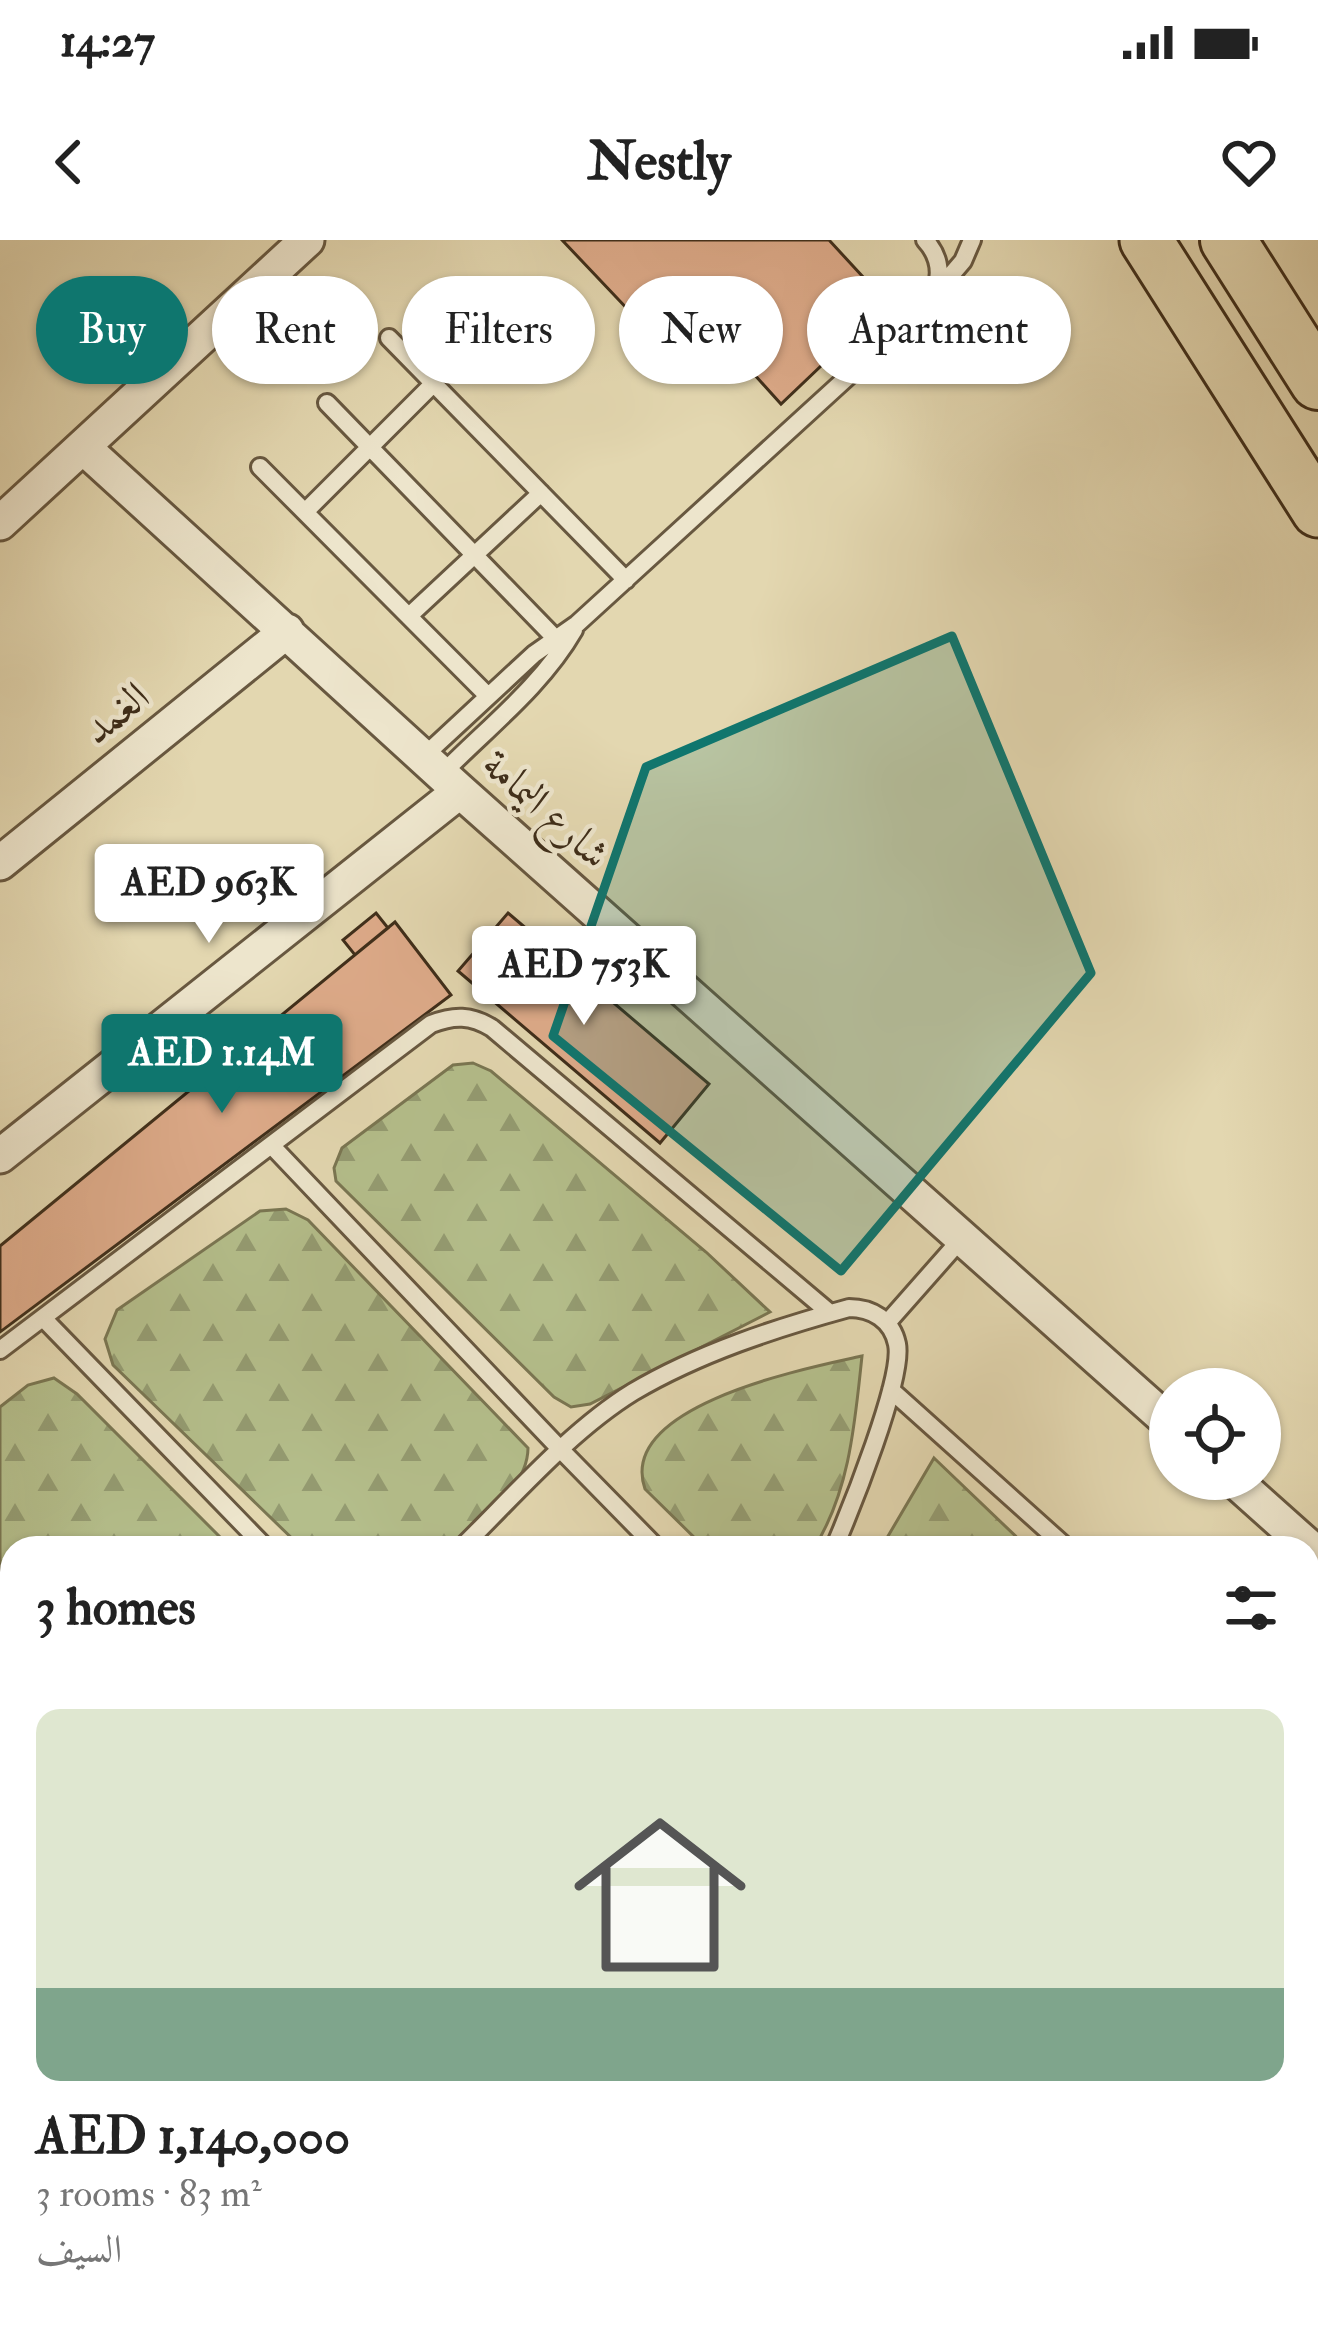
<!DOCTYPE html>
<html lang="en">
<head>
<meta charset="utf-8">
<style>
  :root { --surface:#fff; --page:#f6f6f6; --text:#222; --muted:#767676; --line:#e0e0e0; --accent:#0f766e }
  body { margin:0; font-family:"IM FELL Double Pica",Amiri,serif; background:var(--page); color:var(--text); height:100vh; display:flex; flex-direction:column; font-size:45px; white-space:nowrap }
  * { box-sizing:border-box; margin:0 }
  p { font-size:39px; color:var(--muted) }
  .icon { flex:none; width:66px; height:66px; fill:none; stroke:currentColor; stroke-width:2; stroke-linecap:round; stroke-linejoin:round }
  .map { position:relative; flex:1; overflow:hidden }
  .side { position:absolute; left:0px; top:1296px; width:1320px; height:807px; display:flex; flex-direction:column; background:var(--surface); border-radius:36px 36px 0 0; box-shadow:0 3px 9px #0004 }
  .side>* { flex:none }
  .banner { position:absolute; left:36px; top:36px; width:1248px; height:108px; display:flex; gap:24px }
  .fabs { position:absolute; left:1149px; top:1128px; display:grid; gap:24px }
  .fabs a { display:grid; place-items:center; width:132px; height:132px; border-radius:50%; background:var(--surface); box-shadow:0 3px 9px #0004; font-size:60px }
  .price { position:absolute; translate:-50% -102px; padding:0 27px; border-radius:12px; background:#fff; color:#222; font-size:39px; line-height:78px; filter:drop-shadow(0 3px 6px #0008) }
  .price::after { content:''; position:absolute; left:50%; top:72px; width:36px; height:27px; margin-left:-18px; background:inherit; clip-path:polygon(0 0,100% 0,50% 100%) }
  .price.selected { background:var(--accent); color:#fff }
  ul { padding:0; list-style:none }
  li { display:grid; align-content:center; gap:24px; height:636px; padding:0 36px }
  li+li { border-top:3px solid var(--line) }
  li span { display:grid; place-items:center; height:372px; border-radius:24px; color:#555 }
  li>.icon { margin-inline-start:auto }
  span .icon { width:216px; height:216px; fill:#fffc; stroke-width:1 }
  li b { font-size:51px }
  h2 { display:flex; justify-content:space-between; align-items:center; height:144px; padding:0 36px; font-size:51px }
  .pill { padding:0 42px; border-radius:54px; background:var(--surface); box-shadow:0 3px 9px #0004; font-size:42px; line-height:108px }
  .pill.selected { background:var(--accent); color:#fff }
  .status { display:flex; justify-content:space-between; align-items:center; height:84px; padding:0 60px; background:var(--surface); direction:ltr }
  .status svg { height:33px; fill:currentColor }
  header { display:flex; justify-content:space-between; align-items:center; height:156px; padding:0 36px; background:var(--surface); font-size:54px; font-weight:800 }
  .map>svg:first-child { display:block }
  .forest { fill:url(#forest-firs); stroke:#7a7652; stroke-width:3 }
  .building { fill:#deab8a; stroke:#3f2e1a; stroke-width:3 }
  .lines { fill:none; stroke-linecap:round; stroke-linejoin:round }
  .service-casing { stroke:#685840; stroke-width:22 }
  .minor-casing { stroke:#685840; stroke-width:39 }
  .primary-casing { stroke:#3f2e1a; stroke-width:57 }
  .trunk-casing { stroke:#3f2e1a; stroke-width:60 }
  .path { stroke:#3f2e1a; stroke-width:6; stroke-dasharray:9 6; stroke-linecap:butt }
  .service { stroke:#ede5cc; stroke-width:16 }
  .minor { stroke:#ede5cc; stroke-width:33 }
  .primary { stroke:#e3d7b0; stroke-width:51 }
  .trunk { stroke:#e3d7b0; stroke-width:54 }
  .marked { fill:#0f766e; fill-opacity:0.2; stroke:#0f766e; stroke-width:9; stroke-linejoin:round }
  .labels { text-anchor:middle; stroke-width:9; stroke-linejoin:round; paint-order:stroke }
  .street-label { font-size:42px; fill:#3f2e1a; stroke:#ede5cc }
</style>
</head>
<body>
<div class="status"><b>14:27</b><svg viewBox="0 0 49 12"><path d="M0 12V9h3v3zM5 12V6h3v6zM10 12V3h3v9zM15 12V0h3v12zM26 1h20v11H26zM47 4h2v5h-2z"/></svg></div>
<header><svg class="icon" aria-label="back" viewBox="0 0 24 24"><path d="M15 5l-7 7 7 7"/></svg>Nestly<svg class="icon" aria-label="heart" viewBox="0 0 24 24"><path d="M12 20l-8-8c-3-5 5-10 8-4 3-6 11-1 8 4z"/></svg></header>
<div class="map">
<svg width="1318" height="2102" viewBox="0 0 1318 2102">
  <defs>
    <pattern id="forest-firs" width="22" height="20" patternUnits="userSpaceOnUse" patternTransform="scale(3)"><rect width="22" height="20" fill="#b4be8b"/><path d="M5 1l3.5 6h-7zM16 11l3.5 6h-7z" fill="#949b71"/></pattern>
  </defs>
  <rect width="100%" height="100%" fill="#e3d7b0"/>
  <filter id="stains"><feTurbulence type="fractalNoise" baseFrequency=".00167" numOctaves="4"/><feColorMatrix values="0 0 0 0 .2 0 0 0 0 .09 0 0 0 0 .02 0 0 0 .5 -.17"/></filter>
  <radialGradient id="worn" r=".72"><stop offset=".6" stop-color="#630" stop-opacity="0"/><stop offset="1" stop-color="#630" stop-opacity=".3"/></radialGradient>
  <!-- forest -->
  <path class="forest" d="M 473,823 L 491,831 L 706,1012 L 770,1072 L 590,1164 L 571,1167 L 554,1157 L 336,941 L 334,928 L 342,908 L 453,825 Z
    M 286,969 L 308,980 L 528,1208 C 528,1248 480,1281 453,1308 L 302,1308 L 113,1125 L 105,1099 L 117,1070 L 260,971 Z
    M 862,1116 C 855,1181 850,1251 814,1308 L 705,1308 L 645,1249 C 616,1165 808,1128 862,1116 Z
    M 54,1138 L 77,1154 L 231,1308 L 12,1308 L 12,1760 L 0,1773 L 0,1167 L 28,1145 Z
    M 934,1218 L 1028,1308 L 881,1308 Z
    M 223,2091 L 611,2091 L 600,2102 L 234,2102 Z"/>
  <!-- building -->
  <path class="building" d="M 562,0 L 829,0 L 887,63 L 781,164 L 725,102 L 689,134 Z
    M 376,673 L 388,688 L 355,715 L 343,700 Z
    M 508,673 L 709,844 L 660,903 L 458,731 Z
    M 395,682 L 451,755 L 0,1092 L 0,1006 Z
    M 0,1941 L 12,1952 L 12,2055 L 0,2043 Z
    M 55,2091 L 145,2091 L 156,2102 L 52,2102 L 48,2098 Z"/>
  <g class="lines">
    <defs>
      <path id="service" d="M 925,0 C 938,14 942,31 936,49
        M 389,98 L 626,340
        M 327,163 L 555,398
        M 260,227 L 488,456
        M 305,272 L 433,144
        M 409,376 L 541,253
        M 423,517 L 534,414 L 577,384 L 922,69 L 963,21 L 972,0
        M 442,534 C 487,488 541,447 574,390
        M 272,906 L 561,1210 L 657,1308
        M 43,1078 L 266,1308
        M 887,1083 L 962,998
        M 0,1110 L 431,784 C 454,775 471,775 492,788 L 830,1073
        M 891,1150 L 1067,1308
        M 461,1308 C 514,1256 570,1191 633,1152 C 699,1113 776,1088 849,1068 C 872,1068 892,1080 897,1104 C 904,1138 850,1271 834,1308
        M 0,1778 L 12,1765
        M 0,1910 L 12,1922
        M 182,2091 L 193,2102
        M 12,2102 L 17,2091
        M 618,2102 L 629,2091"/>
      <path id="minor" d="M 83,207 L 460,551 L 1170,1183
        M 0,283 L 307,0
        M 0,623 L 287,391
        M 0,916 L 460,551
        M 1233,1239 L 1318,1315"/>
      <path id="primary" d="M 1146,0 L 1318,271"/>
      <path id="trunk" d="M 1228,0 L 1318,142
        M 1308,1601 L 1318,1591
        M 1308,1805 L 1318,1795
        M 1308,1910 L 1318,1900
        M 769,2102 L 783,2091
        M 1015,2102 L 1025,2091
        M 1110,2102 L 1121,2091"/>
    </defs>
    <!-- service casing -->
    <use href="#service" class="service-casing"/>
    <!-- minor casing -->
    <use href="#minor" class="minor-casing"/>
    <!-- primary casing -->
    <use href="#primary" class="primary-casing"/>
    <!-- trunk casing -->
    <use href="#trunk" class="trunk-casing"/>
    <!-- path -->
    <path class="path" d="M 1308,1480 L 1318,1470
      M 1308,2033 L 1318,2023
      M 693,2102 L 704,2091
      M 1238,2102 L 1249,2091"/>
    <!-- service -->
    <use href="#service" class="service"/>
    <!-- minor -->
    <use href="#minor" class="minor"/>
    <!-- primary -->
    <use href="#primary" class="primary"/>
    <!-- trunk -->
    <use href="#trunk" class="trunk"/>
  </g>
  <!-- marked area -->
  <path class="marked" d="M 952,396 L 1091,733 L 841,1031 L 553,796 L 646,527 Z"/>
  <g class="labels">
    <!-- street labels -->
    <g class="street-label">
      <text transform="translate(115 472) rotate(-39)" y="15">الغمد</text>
      <text transform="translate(547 568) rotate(42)" y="15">شارع اليمامة</text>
    </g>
  </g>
  <rect width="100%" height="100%" filter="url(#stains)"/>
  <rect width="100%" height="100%" fill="url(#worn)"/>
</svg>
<div class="fabs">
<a><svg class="icon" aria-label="locate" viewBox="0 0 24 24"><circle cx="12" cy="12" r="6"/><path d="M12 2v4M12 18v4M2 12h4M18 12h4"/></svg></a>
</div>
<b class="price" style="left:209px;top:706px">AED 963K</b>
<b class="price" style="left:584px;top:788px">AED 753K</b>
<b class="price selected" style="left:222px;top:876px">AED 1.14M</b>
<div class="banner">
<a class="pill selected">Buy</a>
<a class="pill">Rent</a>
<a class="pill">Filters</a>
<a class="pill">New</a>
<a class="pill">Apartment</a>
</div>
<section class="side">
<h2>3 homes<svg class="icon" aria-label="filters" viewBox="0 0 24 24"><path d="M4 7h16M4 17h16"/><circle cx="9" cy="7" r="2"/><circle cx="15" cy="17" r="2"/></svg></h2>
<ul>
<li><span style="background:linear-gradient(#dfe7d0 75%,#7fa58c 0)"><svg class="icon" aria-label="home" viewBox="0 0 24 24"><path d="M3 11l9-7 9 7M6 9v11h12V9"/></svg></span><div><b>AED 1,140,000</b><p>3 rooms · 83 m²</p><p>السيف</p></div></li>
</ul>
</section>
</div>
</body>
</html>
